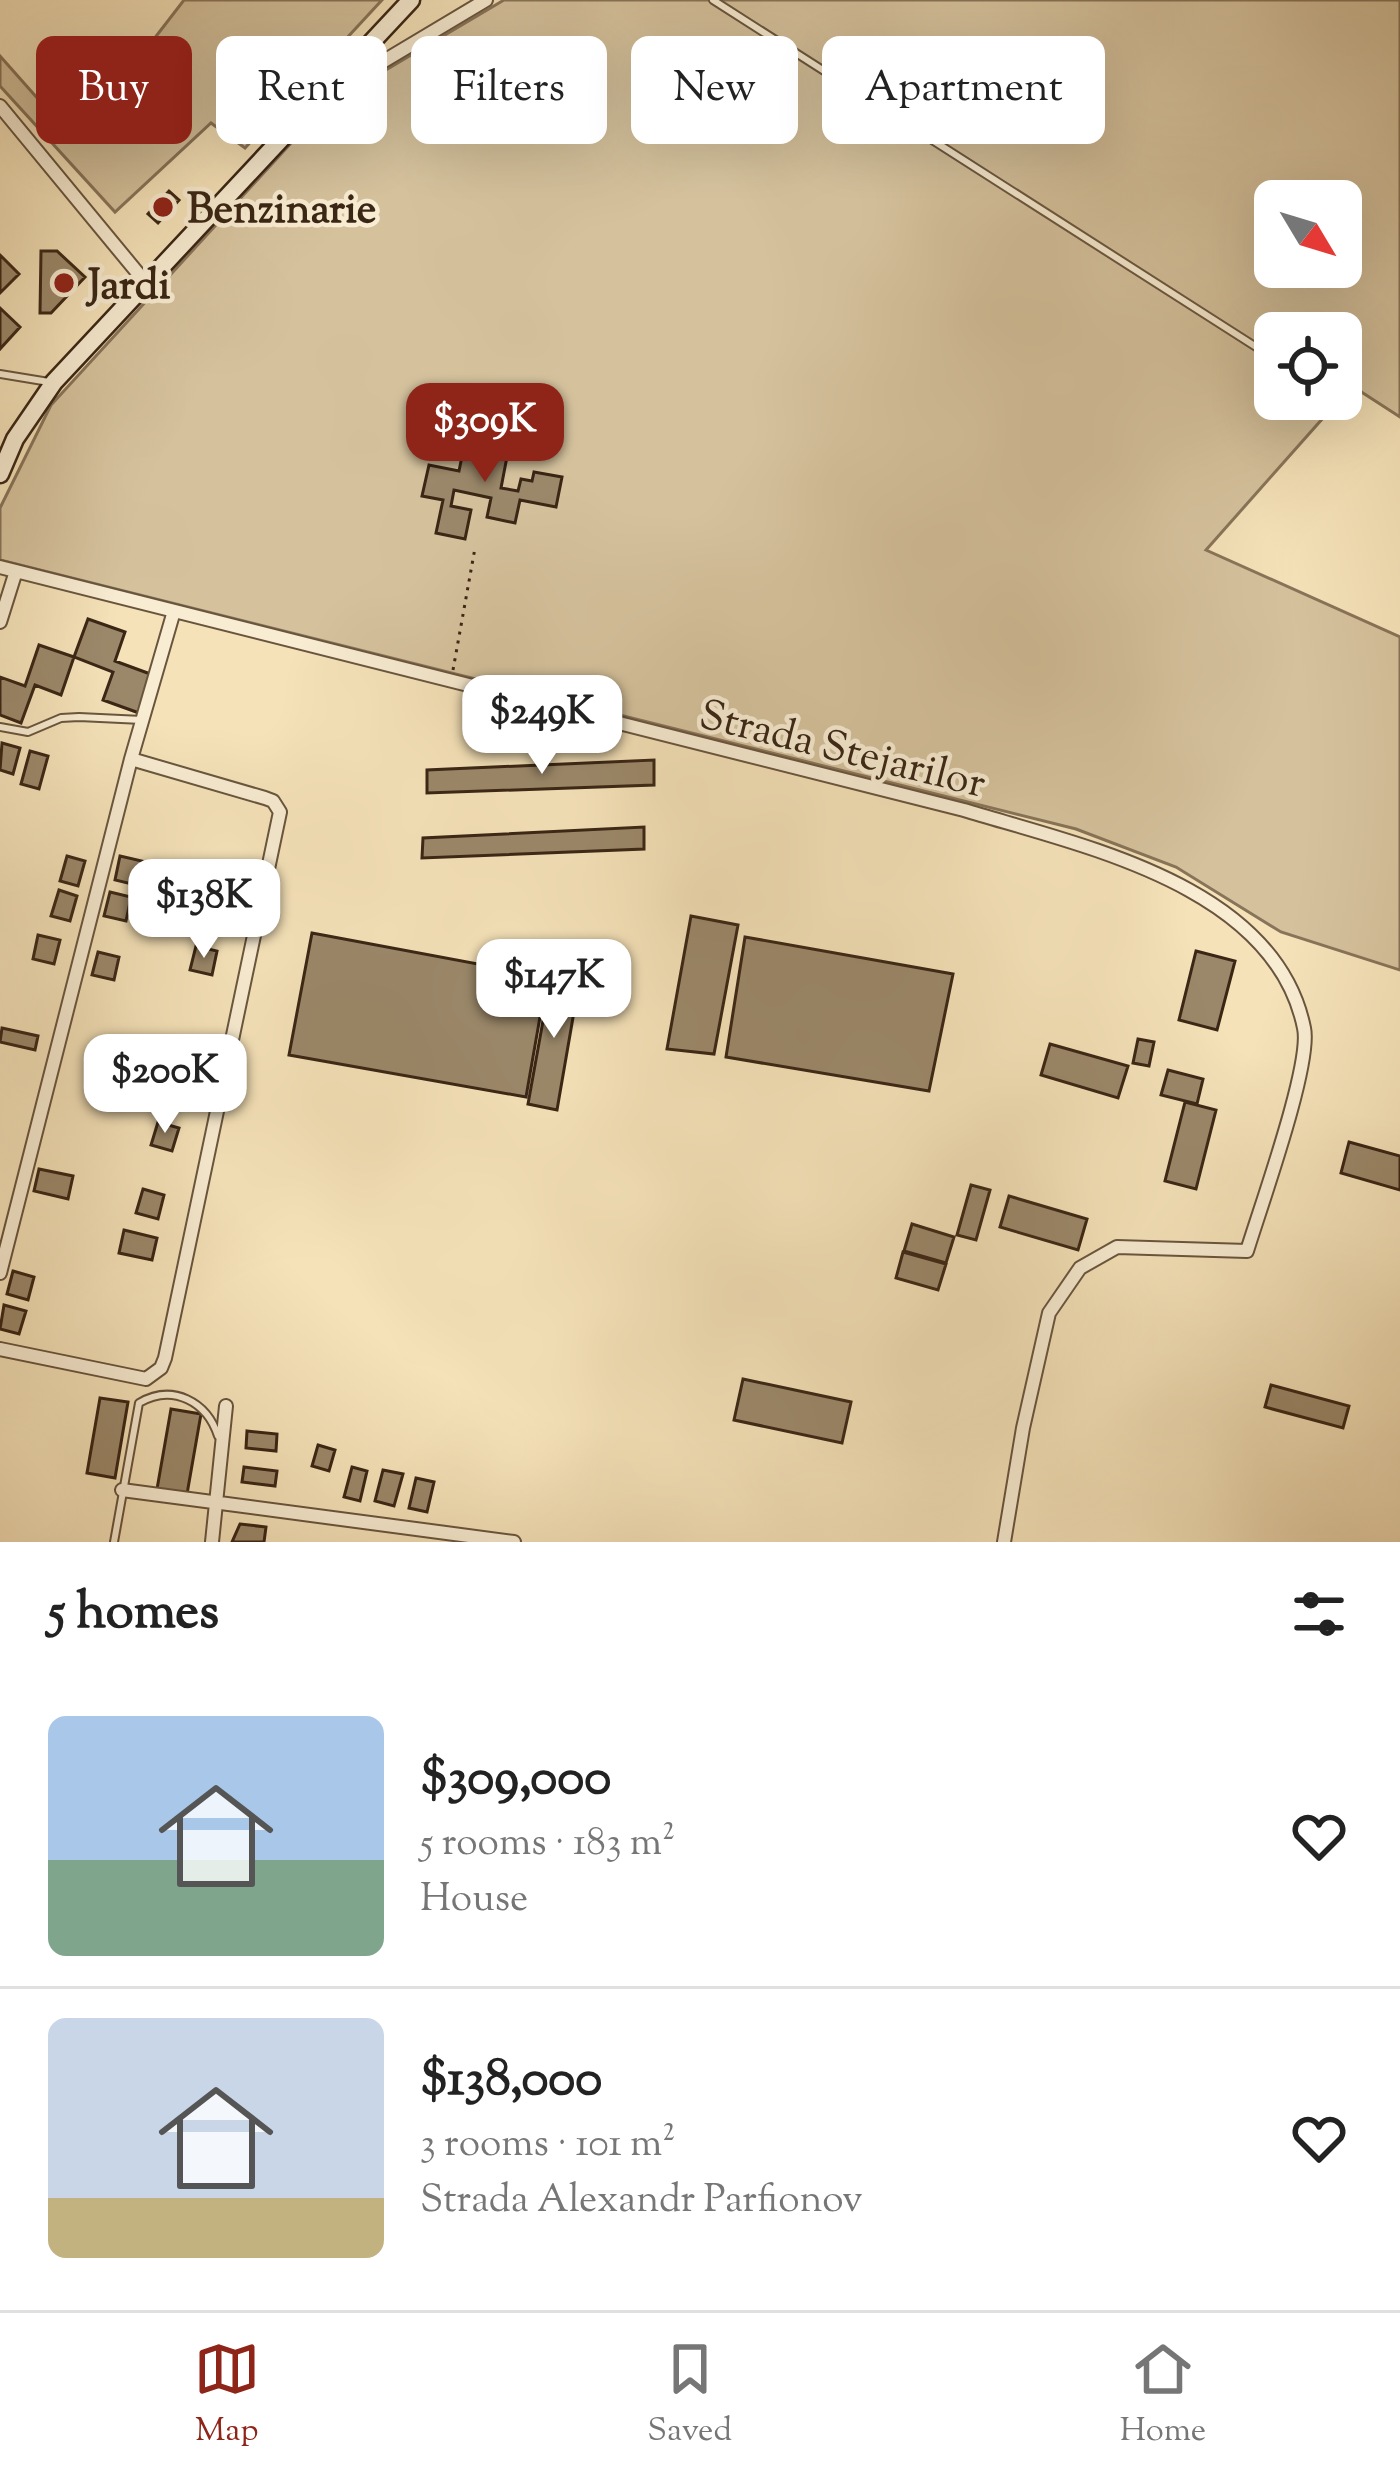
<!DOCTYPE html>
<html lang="en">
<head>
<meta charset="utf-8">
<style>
  :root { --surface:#fff; --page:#f2f2f2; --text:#222; --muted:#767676; --line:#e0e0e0; --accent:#8f2418 }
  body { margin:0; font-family:"Sorts Mill Goudy",serif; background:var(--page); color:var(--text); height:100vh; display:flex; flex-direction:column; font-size:45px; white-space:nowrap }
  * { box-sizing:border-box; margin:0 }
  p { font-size:39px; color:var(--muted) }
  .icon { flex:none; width:66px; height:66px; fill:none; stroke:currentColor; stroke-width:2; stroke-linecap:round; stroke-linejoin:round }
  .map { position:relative; height:1542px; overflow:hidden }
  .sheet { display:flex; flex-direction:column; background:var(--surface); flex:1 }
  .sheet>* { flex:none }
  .guide { position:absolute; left:36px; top:36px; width:1329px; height:108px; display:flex; gap:24px }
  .needle { width:78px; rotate:128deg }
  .tools { position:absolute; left:1254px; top:180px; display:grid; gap:24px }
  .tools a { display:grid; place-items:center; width:108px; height:108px; border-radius:18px; background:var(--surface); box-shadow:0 12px 48px #0002; font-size:60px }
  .price { position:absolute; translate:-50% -102px; padding:0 27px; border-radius:24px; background:#fff; color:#222; font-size:39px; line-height:78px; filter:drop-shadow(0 3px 6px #0008) }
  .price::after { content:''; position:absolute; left:50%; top:72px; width:36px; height:27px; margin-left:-18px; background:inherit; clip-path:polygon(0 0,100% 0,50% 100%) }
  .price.active { background:var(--accent); color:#fff }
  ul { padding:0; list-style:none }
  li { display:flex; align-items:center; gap:36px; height:300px; padding:0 48px }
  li+li { border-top:3px solid var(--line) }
  li span { display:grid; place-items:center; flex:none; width:336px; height:240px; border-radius:18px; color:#555 }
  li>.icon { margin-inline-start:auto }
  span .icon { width:144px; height:144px; fill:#fffc; stroke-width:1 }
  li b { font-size:51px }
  h2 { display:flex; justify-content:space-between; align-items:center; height:144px; padding:0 48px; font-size:51px }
  .tag { padding:0 42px; border-radius:18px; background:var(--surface); box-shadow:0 12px 48px #0002; font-size:42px; line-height:108px }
  .tag.active { background:var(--accent); color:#fff }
  .tabs { display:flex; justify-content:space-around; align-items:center; height:168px; border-top:3px solid var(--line); background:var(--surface); font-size:33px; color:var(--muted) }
  .tabs a { display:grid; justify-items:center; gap:6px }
  .tabs .active { color:var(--accent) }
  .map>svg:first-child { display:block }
  .green { fill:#d5c29d; stroke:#887459; stroke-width:3; fill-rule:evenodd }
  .building { fill:#9b886a; stroke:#3a2615; stroke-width:3 }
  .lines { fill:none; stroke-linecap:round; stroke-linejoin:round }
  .lane-casing { stroke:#69553e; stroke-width:10 }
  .street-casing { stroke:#69553e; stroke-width:16 }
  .secondary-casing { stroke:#3a2615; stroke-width:21 }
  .path { stroke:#3a2615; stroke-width:3; stroke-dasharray:3 6; stroke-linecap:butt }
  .lane { stroke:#f8ecd2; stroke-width:6 }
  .street { stroke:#f8ecd2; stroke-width:12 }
  .secondary { stroke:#f8ecd2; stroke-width:16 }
  .poi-dot { fill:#8f2418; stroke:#f8ecd2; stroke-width:4.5 }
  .labels { text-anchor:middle; stroke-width:9; stroke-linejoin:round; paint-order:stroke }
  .poi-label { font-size:42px; font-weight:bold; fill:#3a2615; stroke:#f8ecd2; text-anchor:start }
  .street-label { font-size:42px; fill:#3a2615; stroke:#f8ecd2 }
</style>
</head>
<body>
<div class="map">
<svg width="1400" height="1542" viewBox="0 0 1400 1542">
  <rect width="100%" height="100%" fill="#f5e2b9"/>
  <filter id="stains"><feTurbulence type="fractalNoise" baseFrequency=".00167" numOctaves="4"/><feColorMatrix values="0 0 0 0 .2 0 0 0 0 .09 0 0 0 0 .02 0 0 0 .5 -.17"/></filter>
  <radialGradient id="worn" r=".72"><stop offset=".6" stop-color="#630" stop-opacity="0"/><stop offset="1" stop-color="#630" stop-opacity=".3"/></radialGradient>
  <!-- green -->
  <path class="green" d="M 184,0 L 382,0 L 245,148 L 211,123 L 115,212 L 0,86 L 0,56 L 70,135 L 120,83 Z
    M 504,0 L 1400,0 L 1400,417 L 1346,382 L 1341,388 L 1341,333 L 1275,333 L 1275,399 L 1334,399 L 1323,418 L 1206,550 L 1400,637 L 1400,970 L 1281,932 L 1176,867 L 1076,829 L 0,560 L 0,508 L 51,405 L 325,106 ZM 1275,201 L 1341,201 L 1341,267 L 1275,267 Z"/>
  <!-- building -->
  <path class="building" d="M 169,191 L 179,200 L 158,223 L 148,214 Z
    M 41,251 L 57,251 L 85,277 L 51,313 L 40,313 Z
    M 0,255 L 19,274 L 0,293 Z
    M 0,308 L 20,327 L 0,349 Z
    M 467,432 L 510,441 L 501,488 L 518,491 L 521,479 L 532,481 L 534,472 L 562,477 L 556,507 L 520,500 L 515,523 L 487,517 L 491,498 L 454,490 L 451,506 L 471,510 L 465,539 L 436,533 L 443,500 L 422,496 L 429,465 L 459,471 Z
    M 88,619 L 125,632 L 115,661 L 153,675 L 139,713 L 103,700 L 113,672 L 74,657 Z
    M 39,645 L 74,657 L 61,695 L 35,685 L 21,723 L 0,715 L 0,677 L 25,686 Z
    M 2,743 L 20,748 L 13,774 L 0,770 Z
    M 30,751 L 48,756 L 39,789 L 21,784 Z
    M 654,760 L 654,785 L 427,793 L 427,770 Z
    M 644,827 L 644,849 L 422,858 L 423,838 Z
    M 67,856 L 85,861 L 78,886 L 60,881 Z
    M 120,856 L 142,861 L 136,885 L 115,880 Z
    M 59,890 L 77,896 L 70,921 L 51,916 Z
    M 110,892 L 131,897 L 126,921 L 104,916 Z
    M 691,916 L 738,925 L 714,1054 L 667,1049 Z
    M 312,933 L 547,977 L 526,1097 L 289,1055 Z
    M 38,935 L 60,940 L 54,964 L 33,959 Z
    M 745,937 L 953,974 L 929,1091 L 726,1057 Z
    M 196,946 L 217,951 L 212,975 L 190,970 Z
    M 1196,951 L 1235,961 L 1217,1030 L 1179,1020 Z
    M 98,952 L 119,957 L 114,980 L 92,975 Z
    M 552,971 L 580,977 L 557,1110 L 528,1104 Z
    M 2,1028 L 38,1036 L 35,1050 L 0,1042 Z
    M 1138,1039 L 1154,1042 L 1149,1066 L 1133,1063 Z
    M 163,1044 L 196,1052 L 192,1070 L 159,1063 Z
    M 1050,1044 L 1128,1066 L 1118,1098 L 1041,1075 Z
    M 1168,1070 L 1203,1079 L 1197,1104 L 1161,1095 Z
    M 1185,1102 L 1216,1110 L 1196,1189 L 1165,1181 Z
    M 158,1122 L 179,1128 L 172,1151 L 151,1145 Z
    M 1349,1142 L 1400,1156 L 1400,1190 L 1341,1173 Z
    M 39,1169 L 73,1176 L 68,1199 L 34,1191 Z
    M 971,1185 L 990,1190 L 976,1240 L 957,1235 Z
    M 143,1189 L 164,1195 L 158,1219 L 136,1213 Z
    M 1009,1196 L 1087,1219 L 1078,1250 L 1000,1227 Z
    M 912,1224 L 954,1237 L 946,1263 L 904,1251 Z
    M 124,1230 L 157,1238 L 152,1260 L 119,1253 Z
    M 903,1252 L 946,1264 L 938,1290 L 896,1278 Z
    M 13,1271 L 34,1277 L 28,1300 L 7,1294 Z
    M 4,1305 L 26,1311 L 19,1334 L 0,1329 Z
    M 743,1379 L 851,1402 L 842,1443 L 734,1420 Z
    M 1271,1385 L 1349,1406 L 1343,1428 L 1265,1407 Z
    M 100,1398 L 128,1402 L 115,1478 L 87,1473 Z
    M 171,1409 L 201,1414 L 187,1494 L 157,1489 Z
    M 247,1431 L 277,1434 L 276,1451 L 246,1448 Z
    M 318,1445 L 335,1450 L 329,1471 L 312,1466 Z
    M 244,1467 L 277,1471 L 275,1486 L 242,1482 Z
    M 352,1467 L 367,1471 L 360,1501 L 344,1497 Z
    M 383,1470 L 403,1474 L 394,1506 L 375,1501 Z
    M 416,1478 L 434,1482 L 427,1512 L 409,1508 Z
    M 240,1524 L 266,1527 L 264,1542 L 232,1542 Z"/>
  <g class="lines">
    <defs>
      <path id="lane" d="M 713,0 L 1275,359
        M 0,374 L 49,382
        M 0,727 L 28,732 L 61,718 L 79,717 L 142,720
        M 114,1542 L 139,1403 C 173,1383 207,1402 218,1436"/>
      <path id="street" d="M 332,92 L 486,0
        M 0,106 L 146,283
        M 0,567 L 964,810 C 1082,846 1275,885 1304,1028 C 1312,1064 1260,1208 1247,1251 L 1117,1247 L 1080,1268 L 1049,1313 L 1023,1428 L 1004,1542
        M 0,622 L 16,571
        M 0,1273 L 131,759 L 174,611
        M 0,1349 L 146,1379 L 161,1368 L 165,1358 L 280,812 L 273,801 L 265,798 L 131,759
        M 122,1490 L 514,1542
        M 212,1542 L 226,1406"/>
      <path id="secondary" d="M 0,474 L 15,439 L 54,382 L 411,0"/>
    </defs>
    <!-- lane casing -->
    <use href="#lane" class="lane-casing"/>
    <!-- street casing -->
    <use href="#street" class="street-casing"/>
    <!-- secondary casing -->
    <use href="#secondary" class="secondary-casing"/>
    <!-- path -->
    <path class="path" d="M 453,670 L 475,548"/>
    <!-- lane -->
    <use href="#lane" class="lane"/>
    <!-- street -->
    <use href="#street" class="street"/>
    <!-- secondary -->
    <use href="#secondary" class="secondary"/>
  </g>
  <!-- markers -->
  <g class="poi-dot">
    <circle cx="163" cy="207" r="12"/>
    <circle cx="64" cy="283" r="12"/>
  </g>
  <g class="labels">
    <!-- poi labels -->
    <g class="poi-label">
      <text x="187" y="222">Benzinarie</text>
      <text x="88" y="298">Jardi</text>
    </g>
    <!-- street labels -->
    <g class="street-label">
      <text transform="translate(843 747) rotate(14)" y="15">Strada Stejarilor</text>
    </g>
  </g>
  <rect width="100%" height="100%" filter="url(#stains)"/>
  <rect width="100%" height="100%" fill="url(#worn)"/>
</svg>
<div class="tools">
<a><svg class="needle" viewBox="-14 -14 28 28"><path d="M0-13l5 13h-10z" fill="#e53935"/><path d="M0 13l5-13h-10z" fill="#767676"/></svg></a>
<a><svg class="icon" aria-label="locate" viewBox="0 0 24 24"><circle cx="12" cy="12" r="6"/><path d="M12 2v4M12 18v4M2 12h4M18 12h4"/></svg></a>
</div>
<b class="price active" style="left:485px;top:485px">$309K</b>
<b class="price" style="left:542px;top:777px">$249K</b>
<b class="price" style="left:204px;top:961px">$138K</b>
<b class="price" style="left:554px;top:1041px">$147K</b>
<b class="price" style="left:165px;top:1136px">$200K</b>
<div class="guide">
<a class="tag active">Buy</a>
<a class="tag">Rent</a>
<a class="tag">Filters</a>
<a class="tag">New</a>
<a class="tag">Apartment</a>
</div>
</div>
<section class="sheet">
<h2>5 homes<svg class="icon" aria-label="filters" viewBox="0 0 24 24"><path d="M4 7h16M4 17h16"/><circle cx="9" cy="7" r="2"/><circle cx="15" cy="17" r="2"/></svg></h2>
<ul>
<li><span style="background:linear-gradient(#a9c7e8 60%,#7fa58c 0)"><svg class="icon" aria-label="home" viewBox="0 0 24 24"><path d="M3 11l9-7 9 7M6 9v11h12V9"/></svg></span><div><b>$309,000</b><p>5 rooms · 183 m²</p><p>House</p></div><svg class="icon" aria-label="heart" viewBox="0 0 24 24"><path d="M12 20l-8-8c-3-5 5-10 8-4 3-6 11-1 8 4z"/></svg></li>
<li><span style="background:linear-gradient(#c9d6e8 75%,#c2b280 0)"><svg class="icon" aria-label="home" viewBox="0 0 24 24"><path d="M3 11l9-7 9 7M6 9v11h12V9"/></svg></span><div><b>$138,000</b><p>3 rooms · 101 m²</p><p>Strada Alexandr Parfionov</p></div><svg class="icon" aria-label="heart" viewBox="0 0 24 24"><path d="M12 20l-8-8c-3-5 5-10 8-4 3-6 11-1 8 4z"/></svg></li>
</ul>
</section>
<nav class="tabs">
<a class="active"><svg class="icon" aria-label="map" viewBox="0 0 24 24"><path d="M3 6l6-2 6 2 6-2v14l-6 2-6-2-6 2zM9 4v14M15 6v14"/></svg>Map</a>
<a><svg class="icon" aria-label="saved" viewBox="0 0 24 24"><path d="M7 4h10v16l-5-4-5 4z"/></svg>Saved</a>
<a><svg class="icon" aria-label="home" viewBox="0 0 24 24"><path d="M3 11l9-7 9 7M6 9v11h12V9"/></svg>Home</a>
</nav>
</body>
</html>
